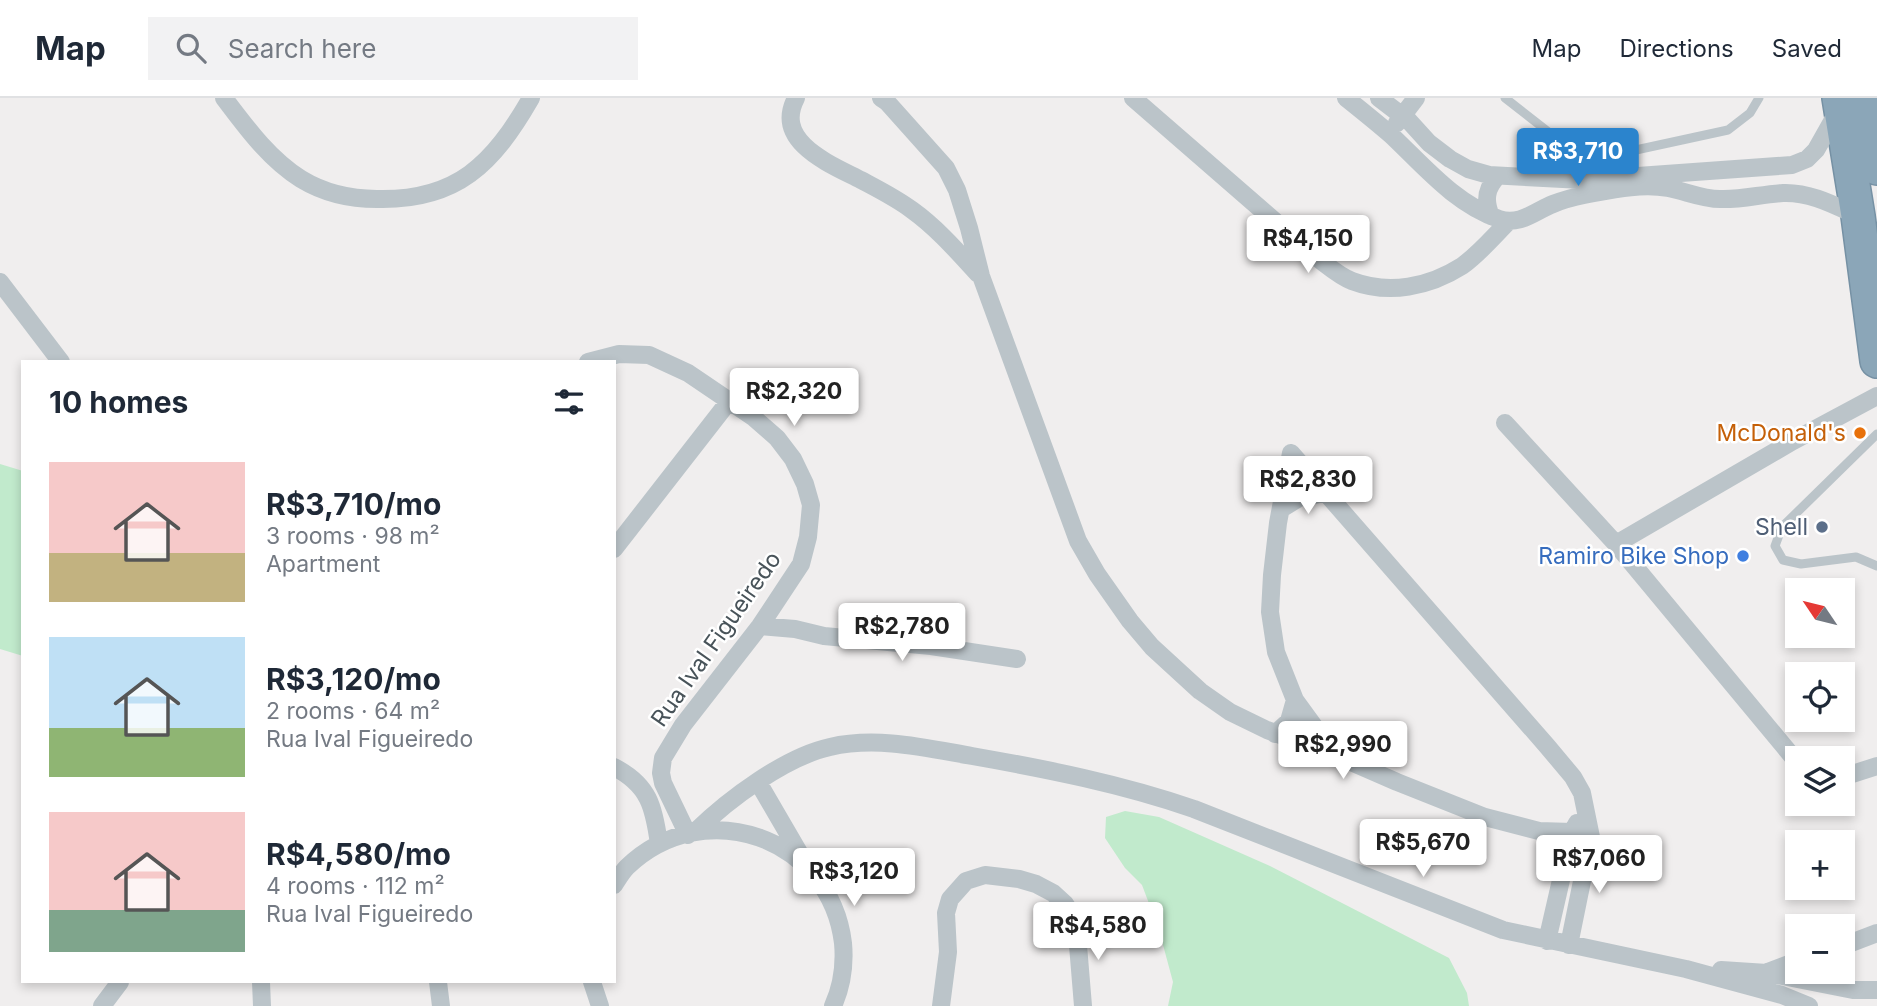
<!DOCTYPE html>
<html lang="en">
<head>
<meta charset="utf-8">
<style>
  :root { --surface:#fff; --page:#f2f2f3; --text:#1f2937; --muted:#747a83; --line:#e0e1e3; --accent:#2b84cd }
  body { margin:0; font-family:Inter,sans-serif; background:var(--page); color:var(--text); height:100vh; display:flex; flex-direction:column; font-size:26px; white-space:nowrap }
  * { box-sizing:border-box; margin:0 }
  p { font-size:23px; color:var(--muted) }
  .icon { flex:none; width:38px; height:38px; fill:none; stroke:currentColor; stroke-width:2; stroke-linecap:round; stroke-linejoin:round }
  .map { position:relative; flex:1; overflow:hidden }
  .panel { position:absolute; left:21px; top:262px; width:595px; height:623px; display:flex; flex-direction:column; background:var(--surface); border-radius:0px; box-shadow:0 4px 10px #0003 }
  .panel>* { flex:none }
  .needle { width:46px; rotate:305deg }
  .buttons { position:absolute; left:1785px; top:480px; display:grid; gap:14px }
  .buttons a { display:grid; place-items:center; width:70px; height:70px; border-radius:0px; background:var(--surface); box-shadow:0 4px 10px #0003; font-size:35px }
  .price { position:absolute; translate:-50% -60px; padding:0 16px; border-radius:7px; background:#fff; color:#222; font-size:23px; line-height:46px; filter:drop-shadow(0 2px 4px #0008) }
  .price::after { content:''; position:absolute; left:50%; top:42px; width:21px; height:16px; margin-left:-10px; background:inherit; clip-path:polygon(0 0,100% 0,50% 100%) }
  .price.selected { background:var(--accent); color:#fff }
  ul { padding:0; list-style:none }
  li { display:flex; align-items:center; gap:21px; height:175px; padding:0 28px }
  li span { display:grid; place-items:center; flex:none; width:196px; height:140px; border-radius:0px; color:#555 }
  li>.icon { margin-inline-start:auto }
  span .icon { width:84px; height:84px; fill:#fffc; stroke-width:1 }
  li b { font-size:30px }
  h2 { display:flex; justify-content:space-between; align-items:center; height:84px; padding:0 28px; font-size:30px }
  header { display:flex; align-items:center; gap:42px; box-sizing:border-box; height:98px; padding:0 35px; background:var(--surface); border-bottom:2px solid var(--line) }
  header strong { font-size:33px }
  nav { display:flex; gap:38px; margin-inline-start:auto; font-size:24px }
  .search { width:490px; height:63px; background:var(--page); display:flex; align-items:center; gap:18px; box-sizing:border-box; padding:0 24px; border-radius:0px; color:var(--muted); font-size:26px }
  .map>svg:first-child { display:block }
  .green { fill:#c1eacc }
  .lines { fill:none; stroke-linecap:round; stroke-linejoin:round }
  .highway-casing { stroke:#7691a4; stroke-width:36 }
  .lane { stroke:#bbc4c9; stroke-width:9 }
  .street { stroke:#bbc4c9; stroke-width:18 }
  .highway { stroke:#8ba6b8; stroke-width:33 }
  .food-dot { fill:#e8710a; stroke:#fff; stroke-width:2.5 }
  .service-dot { fill:#5c6f8a; stroke:#fff; stroke-width:2.5 }
  .shop-dot { fill:#3f7fe0; stroke:#fff; stroke-width:2.5 }
  .labels { text-anchor:middle; stroke-width:5; stroke-linejoin:round; paint-order:stroke }
  .food-label { font-size:23px; fill:#c56008; stroke:#fff; text-anchor:end }
  .service-label { font-size:23px; fill:#4e5e75; stroke:#fff; text-anchor:end }
  .shop-label { font-size:23px; fill:#366cbe; stroke:#fff; text-anchor:end }
  .street-label { font-size:23px; fill:#485359; stroke:#fff }
</style>
</head>
<body>
<header>
<strong>Map</strong>
<div class="search"><svg class="icon" aria-label="search" viewBox="0 0 24 24"><circle cx="10" cy="10" r="6"/><path d="M15 15l6 6"/></svg>Search here</div>
<nav><a>Map</a><a>Directions</a><a>Saved</a></nav>
</header>
<div class="map">
<svg width="1877" height="908" viewBox="0 0 1877 908">
  <rect width="100%" height="100%" fill="#f0eeee"/>
  <!-- green -->
  <path class="green" d="M 0,366 L 23,373 L 23,558 L 0,551 Z
    M 1125,713 L 1159,719 L 1270,768 L 1449,860 L 1467,895 L 1469,908 L 1168,908 L 1173,884 L 1159,832 L 1142,787 L 1125,770 L 1105,740 L 1106,719 Z"/>
  <g class="lines">
    <defs>
      <path id="highway" d="M 1839,0 L 1858,118 L 1877,263
        M 1868,0 L 1877,70"/>
    </defs>
    <!-- highway casing -->
    <use href="#highway" class="highway-casing"/>
    <!-- lane -->
    <path class="lane" d="M 1505,0 L 1569,50 L 1584,58 L 1599,60 L 1728,32 L 1750,15 L 1759,0
      M 1877,336 L 1782,429 L 1775,448 L 1783,462 L 1801,466 L 1856,459 L 1877,468"/>
    <!-- street -->
    <path class="street" d="M 224,0 C 246,29 269,61 301,81 C 324,95 349,101 377,101 C 457,103 493,66 531,0
      M 796,0 C 773,44 830,66 861,82 C 878,91 896,100 912,112 C 937,130 957,153 978,176
      M 881,0 L 887,4 L 946,70 L 957,92 L 969,130 L 981,178 L 1078,443 L 1097,476 L 1130,523 L 1152,549 L 1200,593 L 1230,614 L 1267,632 L 1335,657 L 1397,684 L 1485,719 L 1539,733 L 1572,734 L 1591,739
      M 1133,0 L 1316,159 C 1327,167 1339,178 1352,183 C 1389,197 1429,189 1462,168 C 1479,156 1494,138 1509,123
      M 1346,0 C 1361,12 1376,24 1391,37 C 1424,68 1455,106 1499,121 C 1520,128 1535,113 1553,106 C 1563,102 1574,99 1584,97 C 1611,92 1641,85 1668,90 C 1685,93 1702,101 1720,101 C 1741,102 1762,96 1783,95 C 1810,94 1834,107 1858,118
      M 1379,0 L 1409,23 L 1429,45 L 1450,61 L 1468,71 L 1489,77 L 1582,82 L 1792,67 L 1807,61 L 1816,52 L 1838,13
      M 1397,25 L 1416,0
      M 1491,118 C 1484,102 1486,90 1498,78
      M 0,184 L 61,264
      M 588,264 L 619,256 L 649,257 L 688,275 L 753,319 L 777,340 L 793,361 L 805,386 L 811,407 L 808,439 L 801,466 L 760,528 L 683,627 L 663,660 L 661,675 L 663,685 L 688,737
      M 1505,325 L 1616,446 L 1797,664
      M 1291,355 L 1547,648 L 1573,679 L 1582,695 L 1591,739 L 1569,847
      M 1291,355 L 1278,425 L 1272,477 L 1270,514 L 1276,554 L 1295,602 L 1335,657
      M 1281,411 L 1299,400 L 1325,395
      M 1616,446 L 1793,343 L 1877,298
      M 614,451 L 730,302
      M 760,528 L 795,531 L 824,538 L 931,548 L 1017,561
      M 1275,636 L 1289,623 L 1295,602
      M 614,669 C 649,687 654,709 659,746
      M 1843,679 L 1877,668
      M 758,684 L 804,763
      M 696,733 C 729,701 785,659 830,649 C 877,638 926,650 972,658 C 1046,671 1122,686 1194,711 L 1503,832 L 1686,871 L 1782,897 L 1809,908
      M 614,787 C 618,781 622,774 627,769 C 704,695 830,739 843,845 C 845,867 842,888 833,908
      M 1547,843 L 1572,734 L 1577,725
      M 1843,848 L 1877,835
      M 1721,872 L 1767,875 L 1853,892 L 1877,892
      M 1768,874 L 1797,863
      M 261,884 L 262,908
      M 438,884 L 441,908
      M 592,884 L 600,908
      M 102,908 L 120,884
      M 941,908 L 948,854 L 946,815 L 950,801 L 966,783 L 985,777 L 1019,781 L 1036,786 L 1053,795 L 1065,806 L 1076,823 L 1083,908"/>
    <!-- highway -->
    <use href="#highway" class="highway"/>
  </g>
  <!-- markers -->
  <circle class="food-dot" cx="1860" cy="335" r="7"/>
  <circle class="service-dot" cx="1822" cy="429" r="7"/>
  <circle class="shop-dot" cx="1743" cy="458" r="7"/>
  <g class="labels">
    <!-- food labels -->
    <g class="food-label">
      <text x="1846" y="343">McDonald's</text>
    </g>
    <!-- service labels -->
    <g class="service-label">
      <text x="1808" y="437">Shell</text>
    </g>
    <!-- shop labels -->
    <g class="shop-label">
      <text x="1729" y="466">Ramiro Bike Shop</text>
    </g>
    <!-- street labels -->
    <g class="street-label">
      <text transform="translate(716 541) rotate(-55)" y="8">Rua Ival Figueiredo</text>
    </g>
  </g>
</svg>
<div class="buttons">
<a><svg class="needle" viewBox="-14 -14 28 28"><path d="M0-13l5 13h-10z" fill="#e53935"/><path d="M0 13l5-13h-10z" fill="#747a83"/></svg></a>
<a><svg class="icon" aria-label="locate" viewBox="0 0 24 24"><circle cx="12" cy="12" r="6"/><path d="M12 2v4M12 18v4M2 12h4M18 12h4"/></svg></a>
<a><svg class="icon" aria-label="layers" viewBox="0 0 24 24"><path d="M12 4l9 5-9 5-9-5zM3 14l9 5 9-5"/></svg></a>
<a>+</a>
<a>−</a>
</div>
<b class="price selected" style="left:1578px;top:90px">R$3,710</b>
<b class="price" style="left:1308px;top:177px">R$4,150</b>
<b class="price" style="left:794px;top:330px">R$2,320</b>
<b class="price" style="left:1308px;top:418px">R$2,830</b>
<b class="price" style="left:902px;top:565px">R$2,780</b>
<b class="price" style="left:1343px;top:683px">R$2,990</b>
<b class="price" style="left:1423px;top:781px">R$5,670</b>
<b class="price" style="left:1599px;top:797px">R$7,060</b>
<b class="price" style="left:854px;top:810px">R$3,120</b>
<b class="price" style="left:1098px;top:864px">R$4,580</b>
<section class="panel">
<h2>10 homes<svg class="icon" aria-label="filters" viewBox="0 0 24 24"><path d="M4 7h16M4 17h16"/><circle cx="9" cy="7" r="2"/><circle cx="15" cy="17" r="2"/></svg></h2>
<ul>
<li><span style="background:linear-gradient(#f6c9c9 65%,#c2b280 0)"><svg class="icon" aria-label="home" viewBox="0 0 24 24"><path d="M3 11l9-7 9 7M6 9v11h12V9"/></svg></span><div><b>R$3,710/mo</b><p>3 rooms · 98 m²</p><p>Apartment</p></div></li>
<li><span style="background:linear-gradient(#bfe0f5 65%,#8fb573 0)"><svg class="icon" aria-label="home" viewBox="0 0 24 24"><path d="M3 11l9-7 9 7M6 9v11h12V9"/></svg></span><div><b>R$3,120/mo</b><p>2 rooms · 64 m²</p><p>Rua Ival Figueiredo</p></div></li>
<li><span style="background:linear-gradient(#f6c9c9 70%,#7fa58c 0)"><svg class="icon" aria-label="home" viewBox="0 0 24 24"><path d="M3 11l9-7 9 7M6 9v11h12V9"/></svg></span><div><b>R$4,580/mo</b><p>4 rooms · 112 m²</p><p>Rua Ival Figueiredo</p></div></li>
</ul>
</section>
</div>
</body>
</html>
